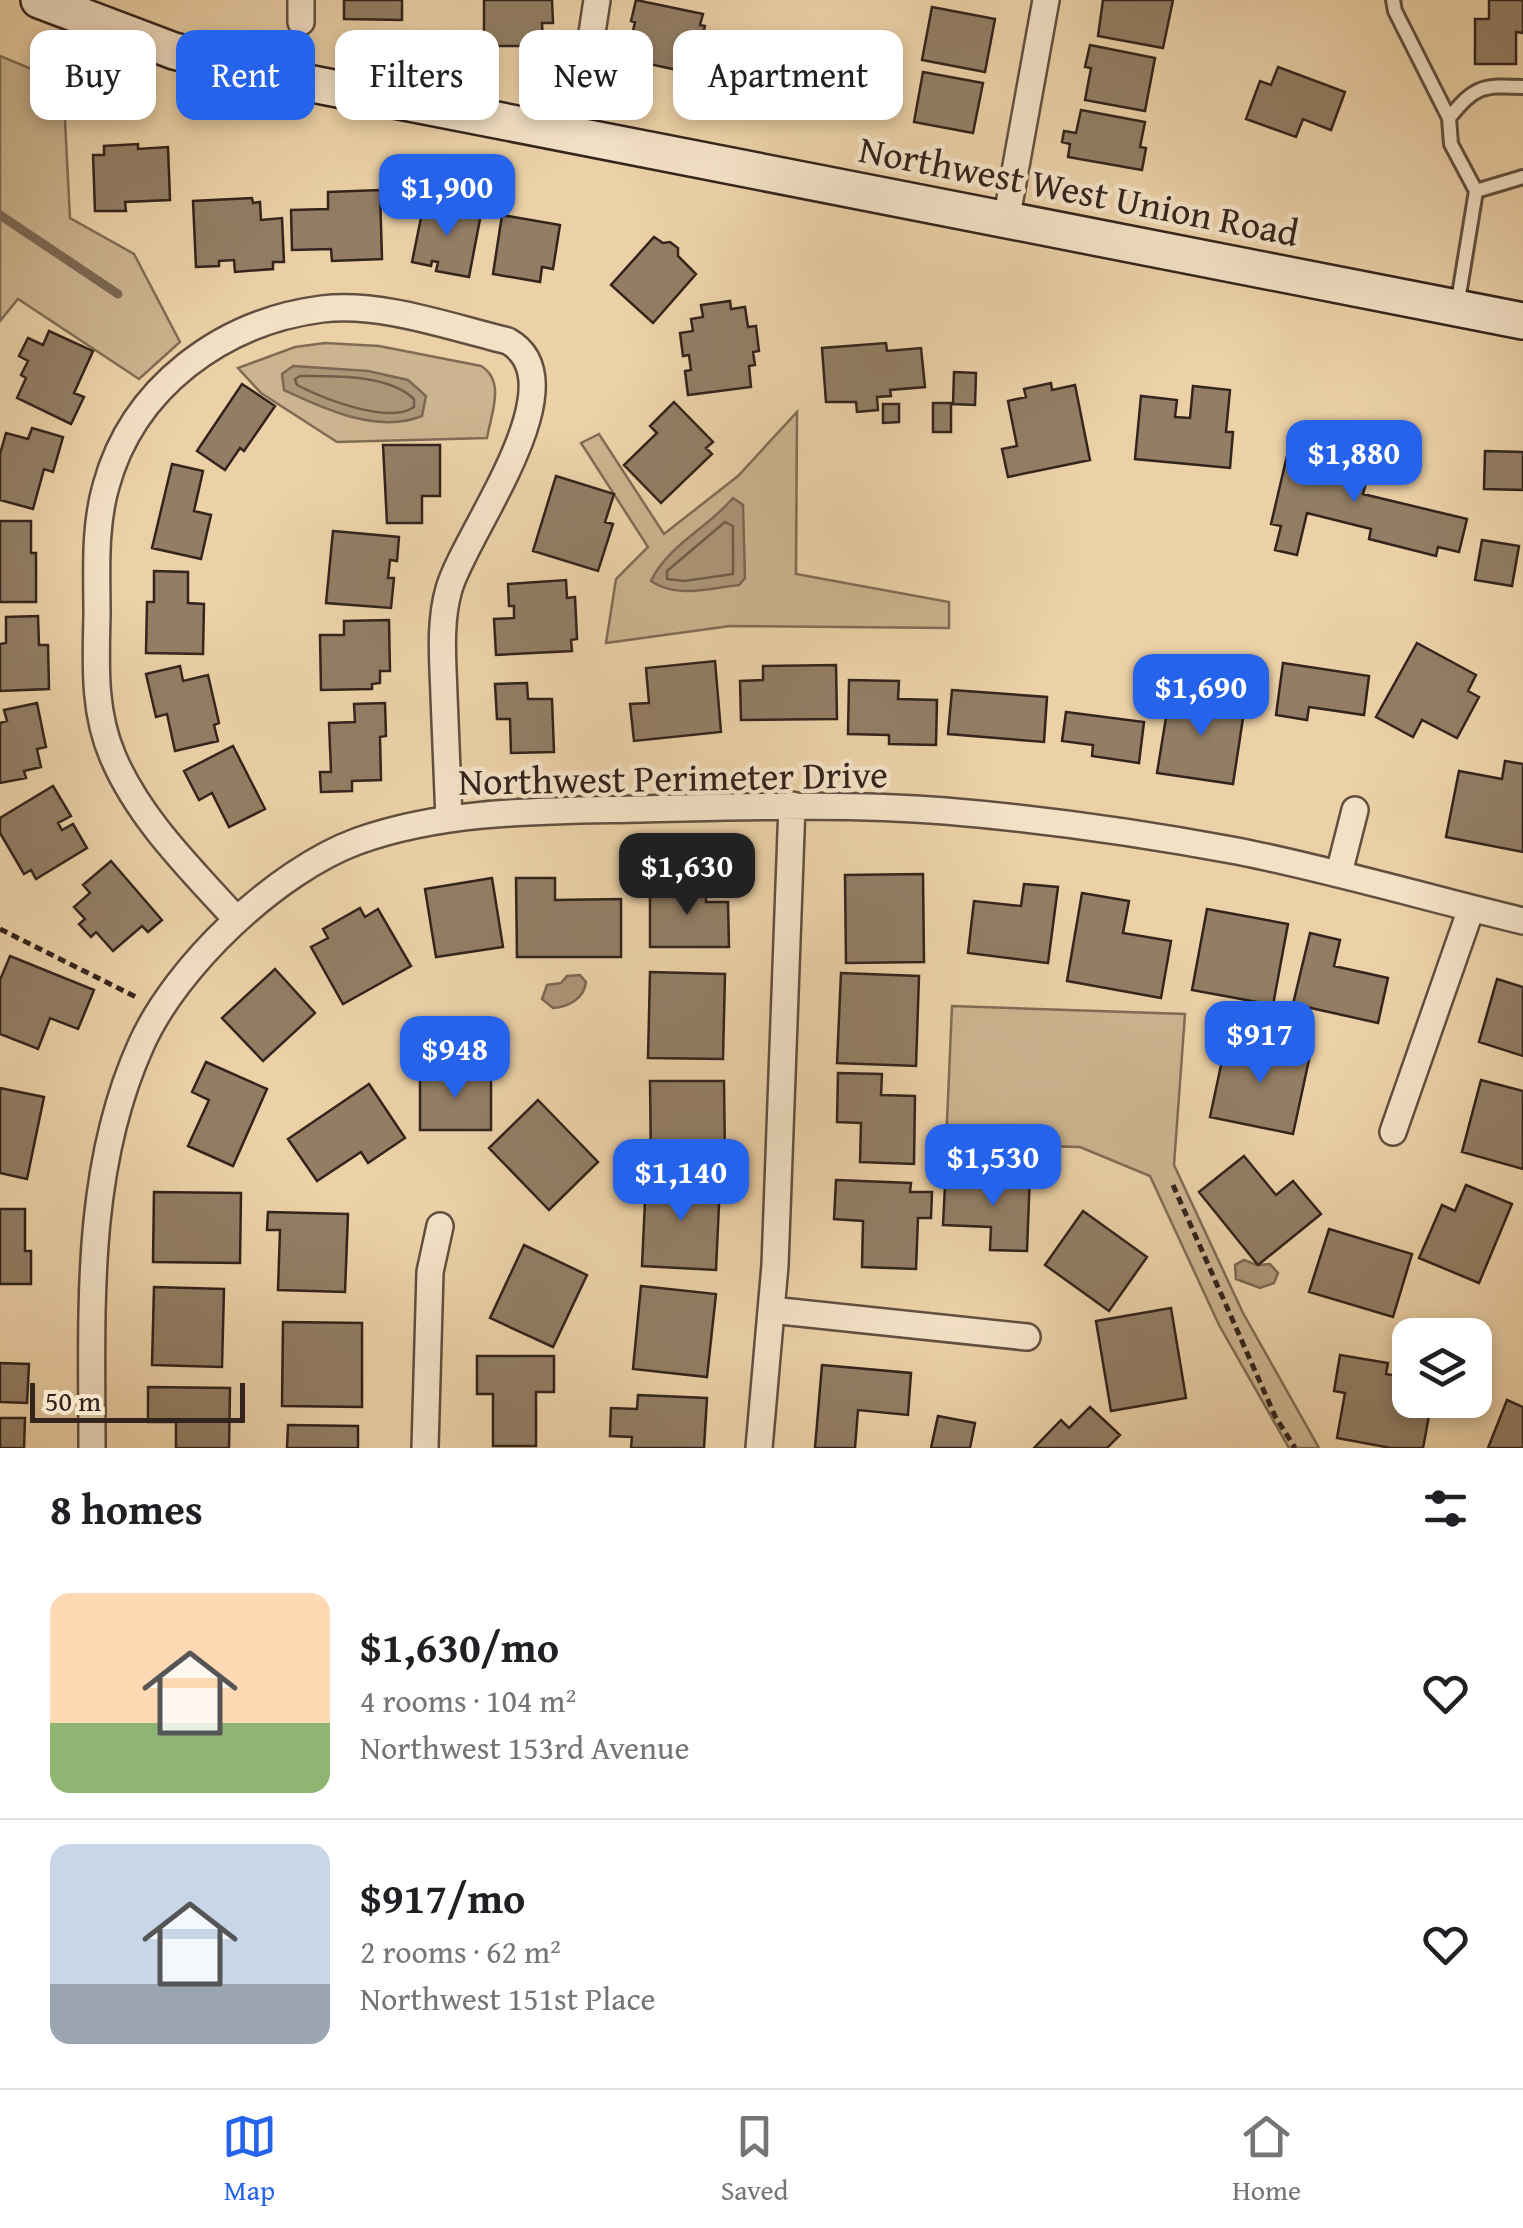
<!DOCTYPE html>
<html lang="en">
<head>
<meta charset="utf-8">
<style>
  :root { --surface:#fff; --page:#f6f6f6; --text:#202124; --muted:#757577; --line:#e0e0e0; --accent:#2563eb }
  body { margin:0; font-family:"Gentium Book Plus",serif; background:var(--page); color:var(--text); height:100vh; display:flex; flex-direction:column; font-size:38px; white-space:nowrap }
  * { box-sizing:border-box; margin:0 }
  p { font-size:32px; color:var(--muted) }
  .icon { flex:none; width:55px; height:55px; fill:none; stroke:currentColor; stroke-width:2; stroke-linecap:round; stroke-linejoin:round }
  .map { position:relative; height:1448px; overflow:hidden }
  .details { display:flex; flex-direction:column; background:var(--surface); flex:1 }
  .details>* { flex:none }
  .banner { position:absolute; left:30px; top:30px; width:1000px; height:90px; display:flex; gap:20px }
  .fabs { position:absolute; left:1392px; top:1318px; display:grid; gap:20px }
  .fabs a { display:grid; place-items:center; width:100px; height:100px; border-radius:20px; background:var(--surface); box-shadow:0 5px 15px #0003; font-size:50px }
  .scale { position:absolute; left:30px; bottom:25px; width:215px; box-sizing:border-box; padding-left:10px; border:5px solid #33241d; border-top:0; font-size:28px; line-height:35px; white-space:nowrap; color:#33241d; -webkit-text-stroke:8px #f3e1c6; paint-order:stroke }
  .price { position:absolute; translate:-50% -85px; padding:0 22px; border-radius:20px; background:var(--accent); color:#fff; font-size:32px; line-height:65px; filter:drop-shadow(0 2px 5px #0008) }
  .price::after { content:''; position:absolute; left:50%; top:60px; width:30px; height:22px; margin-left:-15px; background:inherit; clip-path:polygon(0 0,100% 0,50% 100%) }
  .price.selected { background:#222; color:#fff }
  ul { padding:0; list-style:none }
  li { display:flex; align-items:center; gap:30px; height:250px; padding:0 50px }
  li+li { border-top:2px solid var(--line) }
  li span { display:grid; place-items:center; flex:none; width:280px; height:200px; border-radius:20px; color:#555 }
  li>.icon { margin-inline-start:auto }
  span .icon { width:120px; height:120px; fill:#fffc; stroke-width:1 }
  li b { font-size:42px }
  h2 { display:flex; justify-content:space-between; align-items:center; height:120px; padding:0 50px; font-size:42px }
  .pill { padding:0 35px; border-radius:20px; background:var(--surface); box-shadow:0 5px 15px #0003; font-size:35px; line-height:90px }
  .pill.selected { background:var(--accent); color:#fff }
  .dock { display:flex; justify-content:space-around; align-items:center; height:140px; border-top:2px solid var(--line); background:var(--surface); font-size:28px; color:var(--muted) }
  .dock a { display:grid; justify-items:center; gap:5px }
  .dock .selected { color:var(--accent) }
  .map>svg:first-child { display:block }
  .green { fill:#cdb490; stroke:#806c56; stroke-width:2.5 }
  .water { fill:#ad9678; stroke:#7c6854; stroke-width:2.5 }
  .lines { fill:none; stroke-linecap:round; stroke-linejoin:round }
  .shore { stroke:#705d4a; stroke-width:2.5 }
  .stream { stroke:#7c6854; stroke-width:9 }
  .building { fill:#937e65; stroke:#33241d; stroke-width:2.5 }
  .lane-casing { stroke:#614f40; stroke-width:18 }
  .street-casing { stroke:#614f40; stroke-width:30 }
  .secondary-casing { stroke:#33241d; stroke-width:40 }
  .path { stroke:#33241d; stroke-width:5; stroke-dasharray:8 5; stroke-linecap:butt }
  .lane { stroke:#f3e1c6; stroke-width:12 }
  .street { stroke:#f3e1c6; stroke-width:25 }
  .secondary { stroke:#f3e1c6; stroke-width:35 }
  .labels { text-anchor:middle; stroke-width:9; stroke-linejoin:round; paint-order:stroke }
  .street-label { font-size:38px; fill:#33241d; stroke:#f3e1c6 }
</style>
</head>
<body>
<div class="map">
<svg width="1523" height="1448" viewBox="0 0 1523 1448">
  <rect width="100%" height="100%" fill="#ecd1a7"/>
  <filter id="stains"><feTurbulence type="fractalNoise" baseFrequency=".002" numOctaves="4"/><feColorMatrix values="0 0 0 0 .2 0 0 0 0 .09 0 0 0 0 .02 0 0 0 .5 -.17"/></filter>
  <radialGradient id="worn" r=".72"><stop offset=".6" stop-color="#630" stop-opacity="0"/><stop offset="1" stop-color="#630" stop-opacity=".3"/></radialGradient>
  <!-- green -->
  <path class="green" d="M 0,56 L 63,82 L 70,218 L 134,254 L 180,342 L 139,379 L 18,299 L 0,321 Z
    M 325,343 L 379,346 L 481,366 C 506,381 491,414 487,438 L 337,442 L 261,393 L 238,368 L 295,347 Z
    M 797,412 L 796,574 L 949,602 L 949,628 L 730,626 L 606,643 L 616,579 L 648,547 L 581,443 L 599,434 L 664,534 L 738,476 Z
    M 952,1006 L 1185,1014 L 1174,1165 L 1243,1313 L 1319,1448 L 1289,1448 L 1219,1325 L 1150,1176 L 1080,1147 L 946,1144 Z"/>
  <!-- water -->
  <path class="water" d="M 293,366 L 368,371 L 408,380 L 426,396 L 422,416 C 377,434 325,409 284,390 L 282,374 Z
    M 733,498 L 743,505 L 745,578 L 739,585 C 709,588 677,599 651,581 C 667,546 709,527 733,498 Z
    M 580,975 L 586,982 C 584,999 568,1007 553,1008 L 542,999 L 547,985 L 561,983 L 567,976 Z
    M 1244,1260 L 1257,1265 L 1270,1264 L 1278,1273 L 1274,1283 L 1260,1288 L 1236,1279 L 1235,1265 Z"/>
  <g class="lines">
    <!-- shore -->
    <path class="shore" d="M 300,376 C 334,376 388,374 414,399 L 414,407 C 388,425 322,398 297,385 L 295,379 Z
      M 725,522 L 733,526 L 733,574 L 684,581 L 667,579 L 667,571 Z"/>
    <!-- stream -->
    <path class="stream" d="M 0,215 L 118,294"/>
  </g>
  <!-- building -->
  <path class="building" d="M 344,0 L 402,0 L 402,20 L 344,19 Z
    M 484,0 L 552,0 L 553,23 L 542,23 L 543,46 L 484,46 Z
    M 636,0 L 703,14 L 700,25 L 705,26 L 701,42 L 697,41 L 691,73 L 631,60 L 636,32 L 633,31 L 635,22 L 631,21 Z
    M 1103,0 L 1173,0 L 1163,48 L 1098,36 Z
    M 1489,0 L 1523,0 L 1523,33 L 1516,32 L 1516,64 L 1475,64 L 1475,19 L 1489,19 Z
    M 932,7 L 995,19 L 985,72 L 922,60 Z
    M 778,34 L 843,42 L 835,109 L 779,102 L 782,78 L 774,77 L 777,58 L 780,58 L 781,53 L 776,52 Z
    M 1090,45 L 1155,58 L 1145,111 L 1085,100 L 1091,68 L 1085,67 Z
    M 1278,67 L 1345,92 L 1331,130 L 1303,119 L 1296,137 L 1246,119 L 1260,81 L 1271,85 Z
    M 923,72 L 983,83 L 973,133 L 914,122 Z
    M 1081,110 L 1145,122 L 1140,147 L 1146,148 L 1142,170 L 1068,157 L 1070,144 L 1062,142 L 1064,131 L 1076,133 Z
    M 138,144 L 138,149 L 168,147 L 170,200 L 125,202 L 126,211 L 95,211 L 93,155 L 104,155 L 104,146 Z
    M 380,190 L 382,259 L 332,261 L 331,249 L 292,250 L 291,210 L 328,209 L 328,192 Z
    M 252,198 L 253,203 L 260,202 L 261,220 L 282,218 L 284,262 L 273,262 L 273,269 L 235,272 L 234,260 L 219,261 L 219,266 L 196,267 L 193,201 Z
    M 424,203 L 481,214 L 469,277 L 436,271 L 438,262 L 432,261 L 431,266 L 412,262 Z
    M 502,215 L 560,225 L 553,269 L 542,267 L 540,282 L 493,274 Z
    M 654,237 L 663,243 L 670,242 L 678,248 L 678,256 L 696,274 L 653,323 L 611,285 Z
    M 730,301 L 731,309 L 745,307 L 748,327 L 756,326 L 759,351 L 753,352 L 755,365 L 749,366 L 751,387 L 688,395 L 685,371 L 691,370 L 689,355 L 683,356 L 680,333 L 693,331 L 691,319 L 703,317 L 701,305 Z
    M 49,331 L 93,351 L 74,393 L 84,397 L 71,424 L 17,398 L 26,378 L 21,375 L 28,361 L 19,356 L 28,338 L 43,345 Z
    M 886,343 L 887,351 L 921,348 L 925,387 L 890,390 L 891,396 L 877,397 L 878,410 L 857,412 L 856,402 L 826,402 L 822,348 Z
    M 954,372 L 976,373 L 975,405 L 953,404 Z
    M 1051,383 L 1052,390 L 1075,385 L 1090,460 L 1008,477 L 1002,449 L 1017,446 L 1008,401 L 1026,397 L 1024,389 Z
    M 242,384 L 275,406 L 244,451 L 240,448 L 225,470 L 197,451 Z
    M 1193,386 L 1230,390 L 1226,432 L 1233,432 L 1230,468 L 1135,459 L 1141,396 L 1177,400 L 1175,417 L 1190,418 Z
    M 674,402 L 713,442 L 706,448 L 712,454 L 661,503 L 624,465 L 657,433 L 650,426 Z
    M 933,403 L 951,403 L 951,432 L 933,432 Z
    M 883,404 L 899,404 L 899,422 L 883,423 Z
    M 32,428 L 63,437 L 53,472 L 44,469 L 33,509 L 0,500 L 0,454 L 6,433 L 28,439 Z
    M 1290,443 L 1371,462 L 1363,494 L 1467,519 L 1459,552 L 1438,547 L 1436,556 L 1369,539 L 1371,529 L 1307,513 L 1297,555 L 1275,550 L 1281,526 L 1271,524 Z
    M 383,445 L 440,445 L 440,496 L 422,496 L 422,523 L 387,523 Z
    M 1485,451 L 1523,452 L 1523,490 L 1484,489 Z
    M 172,464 L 203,471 L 194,511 L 211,515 L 201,559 L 152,548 Z
    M 556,476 L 614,494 L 605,522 L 613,524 L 598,571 L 533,551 Z
    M 0,521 L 31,521 L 31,553 L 36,553 L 36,602 L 0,602 Z
    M 333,531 L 399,537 L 397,561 L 390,560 L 388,578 L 394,578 L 391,608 L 326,603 Z
    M 1482,540 L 1519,546 L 1512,586 L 1475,580 Z
    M 154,571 L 188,572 L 188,603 L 204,604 L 203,654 L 146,653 L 147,602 L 154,602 Z
    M 566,580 L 567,598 L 575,597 L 577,639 L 571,640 L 572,651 L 496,655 L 494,619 L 514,618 L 514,606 L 509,606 L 508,584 Z
    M 38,616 L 39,645 L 48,645 L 49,689 L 0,691 L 0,644 L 6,643 L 6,617 Z
    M 389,620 L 390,671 L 380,671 L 380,683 L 372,684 L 372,689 L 321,690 L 320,635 L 344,635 L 344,621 Z
    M 1417,643 L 1476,675 L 1468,691 L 1479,697 L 1457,738 L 1422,720 L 1413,737 L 1376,717 Z
    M 715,661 L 721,732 L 634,741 L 630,704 L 649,703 L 646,668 Z
    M 1283,663 L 1369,676 L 1364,715 L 1309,707 L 1307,720 L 1276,715 Z
    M 836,665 L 837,719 L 741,720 L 740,681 L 763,680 L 763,666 Z
    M 180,666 L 183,681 L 208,675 L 219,723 L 214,725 L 218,741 L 175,751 L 167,714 L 156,717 L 146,674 Z
    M 849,680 L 899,681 L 898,699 L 937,700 L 936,745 L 889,744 L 889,735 L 848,734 Z
    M 527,683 L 528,699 L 552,699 L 554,752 L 511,753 L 510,719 L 497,719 L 495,684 Z
    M 952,690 L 1047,697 L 1044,742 L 948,734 Z
    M 1170,693 L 1245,705 L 1233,784 L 1157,773 Z
    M 37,703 L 46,747 L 37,749 L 41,767 L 24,771 L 26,778 L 0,783 L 0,723 L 7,721 L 4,710 Z
    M 385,703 L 386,736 L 380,737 L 381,780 L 352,781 L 352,791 L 321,792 L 320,772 L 331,772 L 329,723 L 355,722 L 354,704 Z
    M 1066,712 L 1144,722 L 1139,763 L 1092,756 L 1093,745 L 1062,741 Z
    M 233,746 L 265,809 L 229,827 L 212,793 L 199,800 L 184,771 Z
    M 1505,761 L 1523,764 L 1523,852 L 1446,837 L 1459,771 L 1502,779 Z
    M 53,786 L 71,816 L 58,823 L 62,830 L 73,824 L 87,848 L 36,879 L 31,870 L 24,874 L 0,833 L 0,818 Z
    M 111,861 L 162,920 L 148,932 L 142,926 L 113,951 L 96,932 L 91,937 L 79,924 L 85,919 L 74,907 L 90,893 L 83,885 Z
    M 923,874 L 924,962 L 846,963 L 845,875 Z
    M 492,878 L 503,947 L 436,957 L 425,889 Z
    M 516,878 L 555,878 L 555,900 L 621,899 L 621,957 L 517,957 Z
    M 650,884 L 706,884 L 706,902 L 728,902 L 729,947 L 650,947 Z
    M 1024,884 L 1058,887 L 1048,963 L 968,953 L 974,901 L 1021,906 Z
    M 1082,893 L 1129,901 L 1123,933 L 1171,941 L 1161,998 L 1067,981 Z
    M 360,908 L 365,917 L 378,909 L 411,966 L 343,1004 L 311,947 L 328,938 L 323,929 Z
    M 1207,909 L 1288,924 L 1273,1005 L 1192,990 Z
    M 1310,933 L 1340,940 L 1334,966 L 1388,978 L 1378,1023 L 1293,1004 Z
    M 10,956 L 94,990 L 78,1029 L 50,1018 L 38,1049 L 0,1034 L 0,980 Z
    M 275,969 L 315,1013 L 263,1061 L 222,1018 Z
    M 650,972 L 725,974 L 723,1059 L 648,1058 Z
    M 841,973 L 919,976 L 916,1066 L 837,1063 Z
    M 1497,979 L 1523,987 L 1523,1056 L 1479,1042 Z
    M 1227,1037 L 1310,1055 L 1293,1134 L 1210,1117 Z
    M 206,1062 L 267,1089 L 233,1166 L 188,1146 L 209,1100 L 192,1092 Z
    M 420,1071 L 491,1072 L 491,1130 L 420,1130 Z
    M 838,1073 L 882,1074 L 881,1095 L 915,1096 L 914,1164 L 860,1162 L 861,1123 L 837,1122 Z
    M 1481,1080 L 1523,1091 L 1523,1169 L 1462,1152 Z
    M 650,1081 L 724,1081 L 725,1161 L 651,1162 Z
    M 369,1084 L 405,1138 L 368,1163 L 361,1152 L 317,1181 L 288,1139 Z
    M 0,1088 L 44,1097 L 27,1179 L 0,1173 Z
    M 538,1100 L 598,1162 L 549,1210 L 489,1148 Z
    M 1244,1156 L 1276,1195 L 1293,1181 L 1321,1214 L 1258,1265 L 1199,1192 Z
    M 988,1172 L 1030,1173 L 1027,1251 L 990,1250 L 991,1227 L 943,1225 L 945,1186 L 988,1188 Z
    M 646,1179 L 720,1183 L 716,1270 L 642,1266 Z
    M 836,1180 L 911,1183 L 910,1192 L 932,1192 L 931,1218 L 918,1218 L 916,1269 L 862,1267 L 863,1221 L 834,1219 Z
    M 1466,1185 L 1512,1204 L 1479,1283 L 1419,1258 L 1442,1205 L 1455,1211 Z
    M 154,1192 L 241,1193 L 240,1263 L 153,1262 Z
    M 0,1209 L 25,1209 L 25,1251 L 31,1251 L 31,1284 L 0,1284 Z
    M 1083,1211 L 1147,1257 L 1109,1311 L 1045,1265 Z
    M 268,1212 L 348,1214 L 345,1292 L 278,1290 L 280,1230 L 267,1230 Z
    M 1329,1229 L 1412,1254 L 1393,1317 L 1309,1292 Z
    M 524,1245 L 587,1275 L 553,1347 L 490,1318 Z
    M 641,1286 L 716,1294 L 707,1377 L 633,1369 Z
    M 154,1287 L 224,1289 L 222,1367 L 152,1365 Z
    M 1171,1308 L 1186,1398 L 1111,1411 L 1096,1321 Z
    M 283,1322 L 362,1323 L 362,1407 L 282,1406 Z
    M 1340,1355 L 1388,1363 L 1386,1374 L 1410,1378 L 1410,1400 L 1432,1400 L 1423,1448 L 1391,1448 L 1337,1438 L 1345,1393 L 1334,1391 Z
    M 477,1356 L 554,1356 L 554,1392 L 536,1392 L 536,1446 L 493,1446 L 493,1394 L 477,1394 Z
    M 0,1363 L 29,1364 L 27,1403 L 0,1402 Z
    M 822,1365 L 911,1373 L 908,1415 L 858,1410 L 855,1448 L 815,1448 Z
    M 148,1387 L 230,1388 L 229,1448 L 176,1448 L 176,1422 L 148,1422 Z
    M 638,1395 L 707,1398 L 704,1448 L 631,1448 L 632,1437 L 610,1436 L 611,1408 L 637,1409 Z
    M 1507,1400 L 1523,1407 L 1523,1448 L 1488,1448 Z
    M 1090,1407 L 1120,1435 L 1107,1448 L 1034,1448 L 1061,1420 L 1069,1428 Z
    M 938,1416 L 975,1423 L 970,1448 L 931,1448 Z
    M 0,1418 L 25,1418 L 24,1448 L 0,1448 Z
    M 288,1425 L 358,1426 L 358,1448 L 287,1448 Z"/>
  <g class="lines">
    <defs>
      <path id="lane" d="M 1393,0 L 1395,11 L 1449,118
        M 292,77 L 301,22
        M 1476,191 L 1523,177
        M 1457,307 L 1476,191 L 1451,144 L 1449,118 C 1475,86 1482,85 1523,87"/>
      <path id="street" d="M 301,22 L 301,0
        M 587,66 L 597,0
        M 1006,221 L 1046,0
        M 1339,873 L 1355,810
        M 236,919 C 191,869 140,820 113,757 C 93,711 96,663 97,614 C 97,572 94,528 106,486 C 133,387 222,322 322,309 C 382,302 450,327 508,341 C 582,383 464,534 449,589 C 439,623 443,661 444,696 C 446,737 447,778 449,819
        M 1393,1132 L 1471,909
        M 771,1310 L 1027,1337
        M 92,1448 C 92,1313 84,1171 141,1045 C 176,966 276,871 358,841 C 447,809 548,811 641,809 C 742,807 844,803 945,811 C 1042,819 1140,833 1237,851 C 1333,870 1427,898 1523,921
        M 425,1448 L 430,1272 L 440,1226
        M 759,1448 L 775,1265 L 792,805"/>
      <path id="secondary" d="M 39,0 L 174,51 L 292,80 L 1523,321"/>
    </defs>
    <!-- lane casing -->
    <use href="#lane" class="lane-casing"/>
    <!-- street casing -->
    <use href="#street" class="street-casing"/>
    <!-- secondary casing -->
    <use href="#secondary" class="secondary-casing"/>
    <!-- path -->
    <path class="path" d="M 0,929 L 136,997
      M 1173,1185 L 1275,1416 L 1295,1448"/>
    <!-- lane -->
    <use href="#lane" class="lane"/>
    <!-- street -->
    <use href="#street" class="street"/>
    <!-- secondary -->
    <use href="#secondary" class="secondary"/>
  </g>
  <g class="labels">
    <!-- street labels -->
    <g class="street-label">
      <text transform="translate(1079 191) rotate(11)" y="13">Northwest West Union Road</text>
      <text transform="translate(673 778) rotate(-1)" y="13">Northwest Perimeter Drive</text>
    </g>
  </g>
  <rect width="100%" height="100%" filter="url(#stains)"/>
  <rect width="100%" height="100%" fill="url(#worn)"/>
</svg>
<div class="fabs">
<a><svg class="icon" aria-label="layers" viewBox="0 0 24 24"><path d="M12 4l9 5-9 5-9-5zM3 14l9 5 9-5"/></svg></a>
</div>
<div class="scale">50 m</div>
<b class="price" style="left:447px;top:239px">$1,900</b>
<b class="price" style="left:1354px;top:505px">$1,880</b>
<b class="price" style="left:1201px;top:739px">$1,690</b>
<b class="price selected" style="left:687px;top:918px">$1,630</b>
<b class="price" style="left:1260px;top:1086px">$917</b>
<b class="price" style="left:455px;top:1101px">$948</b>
<b class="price" style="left:993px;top:1209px">$1,530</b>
<b class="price" style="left:681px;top:1224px">$1,140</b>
<div class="banner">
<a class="pill">Buy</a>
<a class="pill selected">Rent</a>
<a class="pill">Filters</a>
<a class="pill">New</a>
<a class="pill">Apartment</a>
</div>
</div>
<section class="details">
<h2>8 homes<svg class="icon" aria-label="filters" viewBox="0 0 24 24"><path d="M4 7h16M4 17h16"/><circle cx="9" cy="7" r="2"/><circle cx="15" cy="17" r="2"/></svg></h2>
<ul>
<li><span style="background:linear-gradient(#ffd9b3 65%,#8fb573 0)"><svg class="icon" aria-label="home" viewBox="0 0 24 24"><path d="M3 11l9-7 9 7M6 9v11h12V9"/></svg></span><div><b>$1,630/mo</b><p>4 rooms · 104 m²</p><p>Northwest 153rd Avenue</p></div><svg class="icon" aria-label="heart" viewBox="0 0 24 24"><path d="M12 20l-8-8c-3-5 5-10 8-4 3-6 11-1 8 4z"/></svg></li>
<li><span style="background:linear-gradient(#c9d6e8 70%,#9aa5b1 0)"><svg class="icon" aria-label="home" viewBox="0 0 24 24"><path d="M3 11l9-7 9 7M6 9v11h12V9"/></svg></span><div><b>$917/mo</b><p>2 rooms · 62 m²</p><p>Northwest 151st Place</p></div><svg class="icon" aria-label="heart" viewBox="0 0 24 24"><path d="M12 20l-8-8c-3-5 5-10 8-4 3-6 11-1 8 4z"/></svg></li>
</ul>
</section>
<nav class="dock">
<a class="selected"><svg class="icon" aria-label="map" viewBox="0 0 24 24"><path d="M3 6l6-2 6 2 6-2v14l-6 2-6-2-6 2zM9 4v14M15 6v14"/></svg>Map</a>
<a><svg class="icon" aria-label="saved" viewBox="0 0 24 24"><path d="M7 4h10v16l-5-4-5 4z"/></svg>Saved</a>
<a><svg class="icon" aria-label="home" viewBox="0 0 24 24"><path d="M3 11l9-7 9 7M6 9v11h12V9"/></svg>Home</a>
</nav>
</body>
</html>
